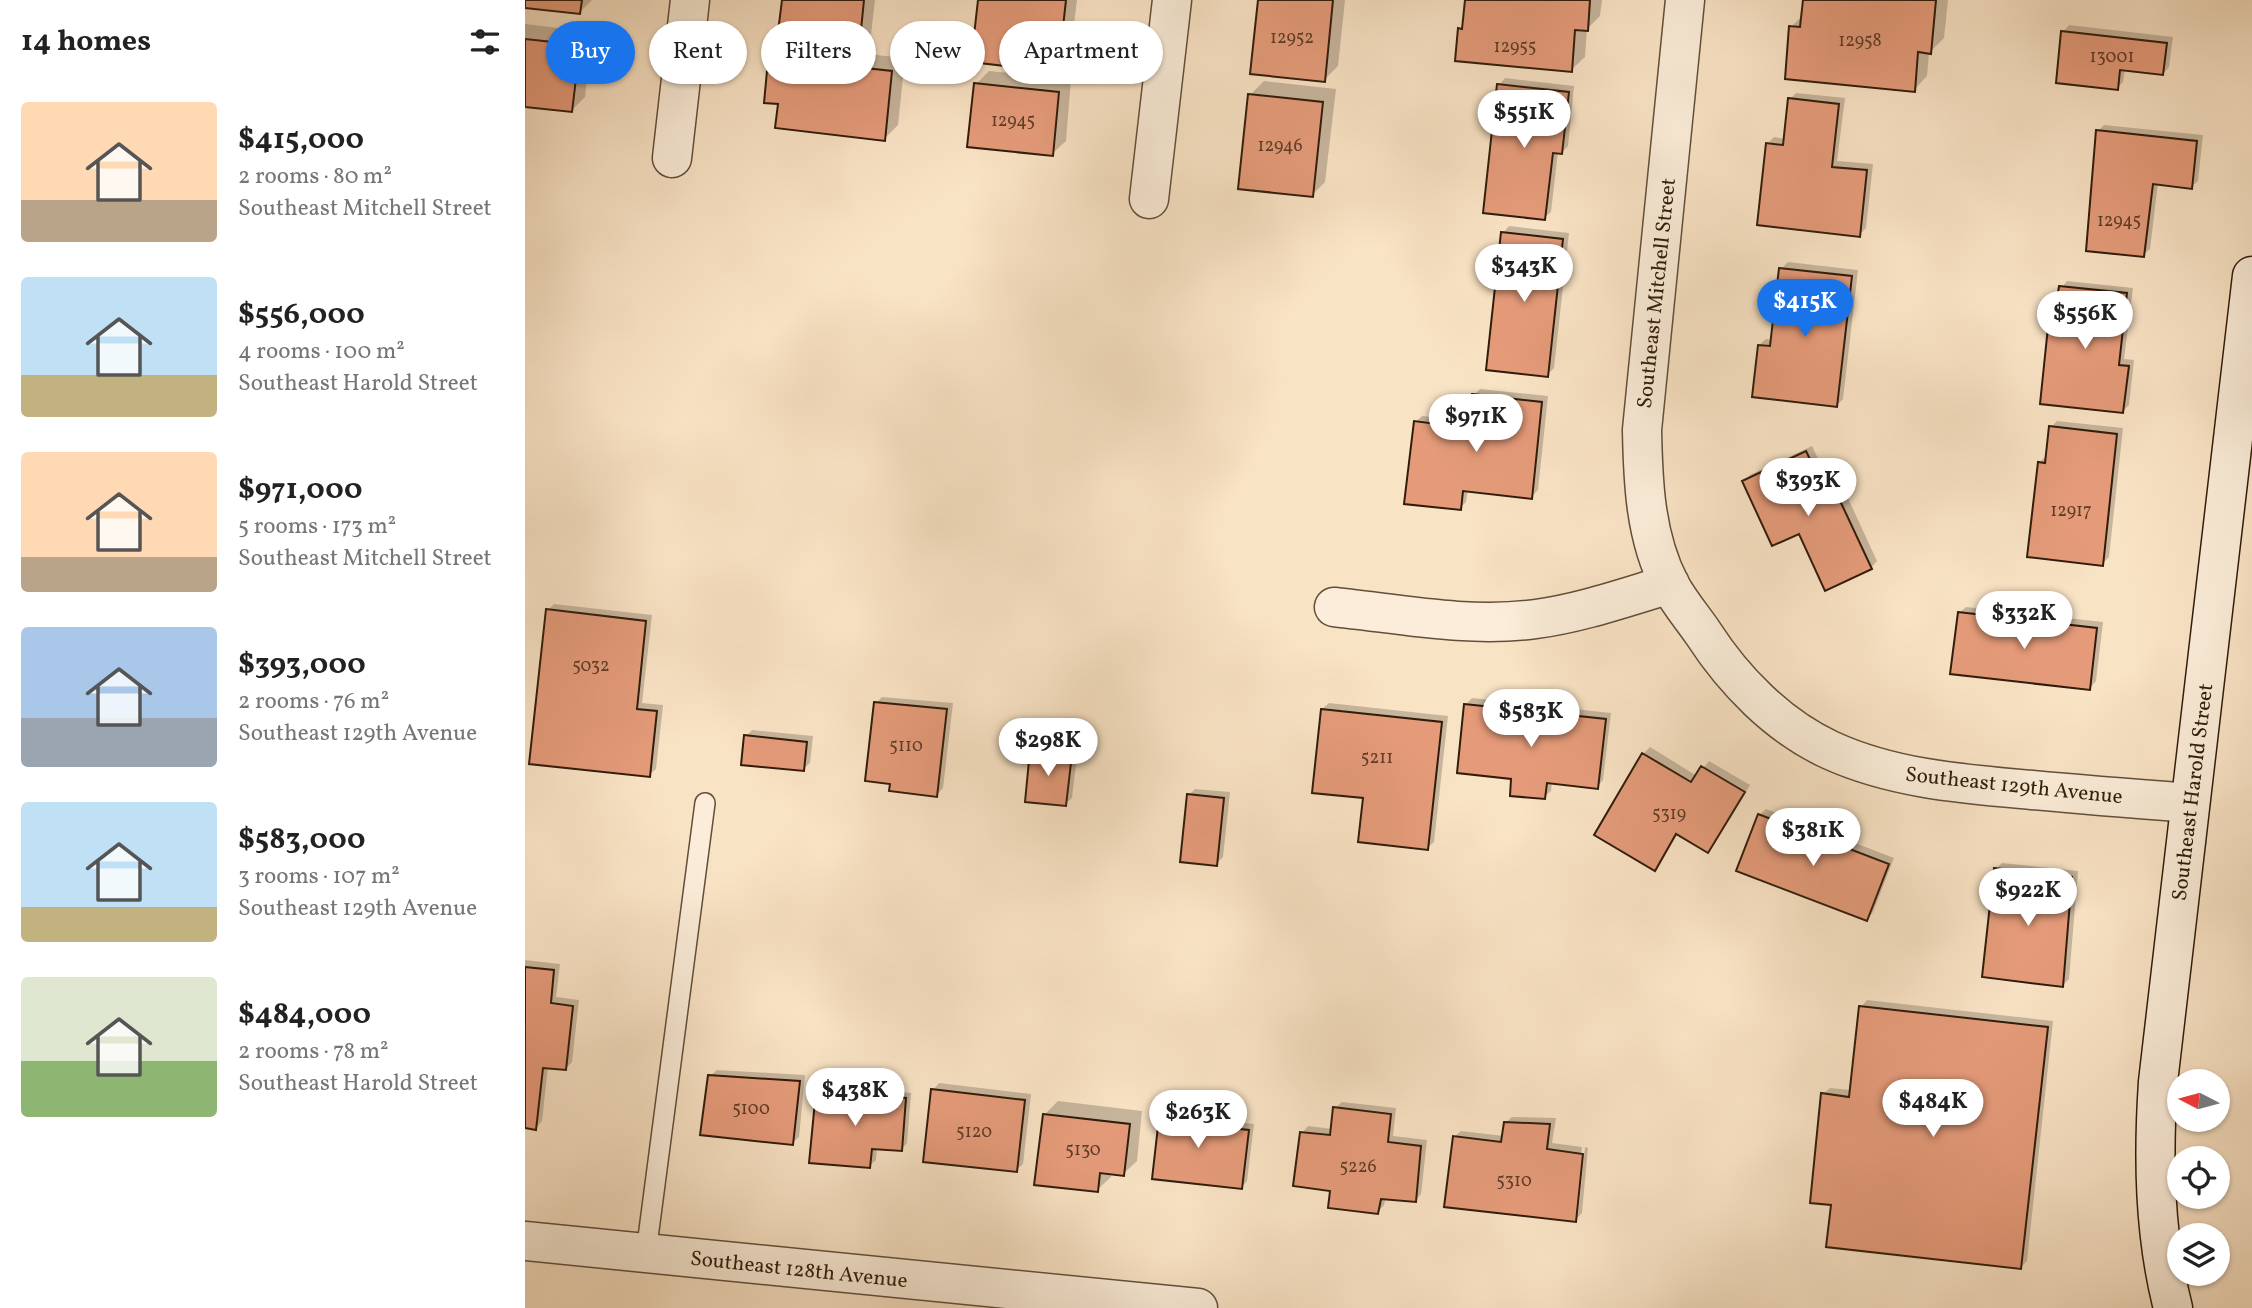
<!DOCTYPE html>
<html lang="en">
<head>
<meta charset="utf-8">
<style>
  :root { --surface:#fff; --page:#f2f2f2; --text:#222; --muted:#767676; --accent:#1a73e8 }
  body { margin:0; font-family:Vollkorn,serif; background:var(--page); color:var(--text); height:100vh; display:flex; flex-direction:column; font-size:26px; white-space:nowrap }
  * { box-sizing:border-box; margin:0 }
  p { font-size:23px; color:var(--muted) }
  .icon { flex:none; width:38px; height:38px; fill:none; stroke:currentColor; stroke-width:2; stroke-linecap:round; stroke-linejoin:round }
  .map { position:relative; flex:1; overflow:hidden }
  .details { display:flex; flex-direction:column; background:var(--surface); width:525px }
  .details>* { flex:none }
  .banner { position:absolute; left:21px; top:21px; width:665px; height:63px; display:flex; gap:14px }
  .needle { width:46px; rotate:276deg }
  .fabs { position:absolute; left:1642px; top:1069px; display:grid; gap:14px }
  .fabs a { display:grid; place-items:center; width:63px; height:63px; border-radius:50%; background:var(--surface); box-shadow:0 2px 5px #0004; font-size:35px }
  .price { position:absolute; translate:-50% -60px; padding:0 16px; border-radius:24px; background:#fff; color:#222; font-size:23px; line-height:46px; filter:drop-shadow(0 2px 4px #0008) }
  .price::after { content:''; position:absolute; left:50%; top:42px; width:21px; height:16px; margin-left:-10px; background:inherit; clip-path:polygon(0 0,100% 0,50% 100%) }
  .price.selected { background:var(--accent); color:#fff }
  ul { padding:0; list-style:none }
  li { display:flex; align-items:center; gap:21px; height:175px; padding:0 21px }
  li span { display:grid; place-items:center; flex:none; width:196px; height:140px; border-radius:7px; color:#555 }
  li>.icon { margin-inline-start:auto }
  span .icon { width:84px; height:84px; fill:#fffc; stroke-width:1 }
  li b { font-size:30px }
  h2 { display:flex; justify-content:space-between; align-items:center; height:84px; padding:0 21px; font-size:30px }
  .chip { padding:0 24px; border-radius:32px; background:var(--surface); box-shadow:0 2px 5px #0004; font-size:24px; line-height:63px }
  .chip.selected { background:var(--accent); color:#fff }
  main { display:flex; flex:1; min-height:0 }
  .map>svg:first-child { display:block }
  .shadow { fill:#0003 }
  .building { fill:#e59b7a; stroke:#301c0b; stroke-width:2 }
  .lines { fill:none; stroke-linecap:round; stroke-linejoin:round }
  .lane-casing { stroke:#624e3a; stroke-width:22 }
  .street-casing { stroke:#624e3a; stroke-width:41 }
  .secondary-casing { stroke:#301c0b; stroke-width:41 }
  .lane { stroke:#fbedd9; stroke-width:19 }
  .street { stroke:#fbedd9; stroke-width:38 }
  .secondary { stroke:#fbedd9; stroke-width:38 }
  .labels { text-anchor:middle; stroke-width:6; stroke-linejoin:round; paint-order:stroke }
  .number-label { font-size:18px; fill:#5d3c27 }
  .street-label { font-size:21px; fill:#301c0b; stroke:#fbedd9 }
</style>
</head>
<body>
<main>
<section class="details">
<h2>14 homes<svg class="icon" aria-label="filters" viewBox="0 0 24 24"><path d="M4 7h16M4 17h16"/><circle cx="9" cy="7" r="2"/><circle cx="15" cy="17" r="2"/></svg></h2>
<ul>
<li><span style="background:linear-gradient(#ffd9b3 70%,#b9a48a 0)"><svg class="icon" aria-label="home" viewBox="0 0 24 24"><path d="M3 11l9-7 9 7M6 9v11h12V9"/></svg></span><div><b>$415,000</b><p>2 rooms · 80 m²</p><p>Southeast Mitchell Street</p></div></li>
<li><span style="background:linear-gradient(#bfe0f5 70%,#c2b280 0)"><svg class="icon" aria-label="home" viewBox="0 0 24 24"><path d="M3 11l9-7 9 7M6 9v11h12V9"/></svg></span><div><b>$556,000</b><p>4 rooms · 100 m²</p><p>Southeast Harold Street</p></div></li>
<li><span style="background:linear-gradient(#ffd9b3 75%,#b9a48a 0)"><svg class="icon" aria-label="home" viewBox="0 0 24 24"><path d="M3 11l9-7 9 7M6 9v11h12V9"/></svg></span><div><b>$971,000</b><p>5 rooms · 173 m²</p><p>Southeast Mitchell Street</p></div></li>
<li><span style="background:linear-gradient(#a9c7e8 65%,#9aa5b1 0)"><svg class="icon" aria-label="home" viewBox="0 0 24 24"><path d="M3 11l9-7 9 7M6 9v11h12V9"/></svg></span><div><b>$393,000</b><p>2 rooms · 76 m²</p><p>Southeast 129th Avenue</p></div></li>
<li><span style="background:linear-gradient(#bfe0f5 75%,#c2b280 0)"><svg class="icon" aria-label="home" viewBox="0 0 24 24"><path d="M3 11l9-7 9 7M6 9v11h12V9"/></svg></span><div><b>$583,000</b><p>3 rooms · 107 m²</p><p>Southeast 129th Avenue</p></div></li>
<li><span style="background:linear-gradient(#dfe7d0 60%,#8fb573 0)"><svg class="icon" aria-label="home" viewBox="0 0 24 24"><path d="M3 11l9-7 9 7M6 9v11h12V9"/></svg></span><div><b>$484,000</b><p>2 rooms · 78 m²</p><p>Southeast Harold Street</p></div></li>
</ul>
</section>
<div class="map">
<svg width="1727" height="1308" viewBox="0 0 1727 1308">
  <rect width="100%" height="100%" fill="#f9e3c5"/>
  <filter id="stains"><feTurbulence type="fractalNoise" baseFrequency=".00286" numOctaves="4"/><feColorMatrix values="0 0 0 0 .2 0 0 0 0 .09 0 0 0 0 .02 0 0 0 .5 -.17"/></filter>
  <radialGradient id="worn" r=".72"><stop offset=".6" stop-color="#630" stop-opacity="0"/><stop offset="1" stop-color="#630" stop-opacity=".3"/></radialGradient>
  <!-- shadow -->
  <path class="shadow" d="M 0,0 L 67,0 L 55,12 L 0,6 Z
    M 259,0 L 350,0 L 346,35 L 333,48 Z
    M 454,0 L 552,0 L 545,56 L 532,70 Z
    M 735,0 L 820,0 L 813,66 L 799,80 Z
    M 942,0 L 1077,0 L 1075,16 L 1062,29 L 1060,57 L 1046,70 L 935,29 L 939,24 Z
    M 1279,0 L 1423,0 L 1419,38 L 1404,53 L 1402,76 L 1389,90 L 1266,27 L 1278,15 Z
    M 0,24 L 67,32 L 60,97 L 47,110 L 0,105 Z
    M 1544,25 L 1648,37 L 1644,67 L 1638,74 L 1600,69 L 1598,82 L 1592,88 L 1538,32 Z
    M 274,47 L 380,58 L 373,125 L 359,139 L 255,102 L 244,72 Z
    M 464,71 L 546,79 L 541,141 L 527,154 L 451,84 Z
    M 980,78 L 1049,86 L 1043,146 L 1037,152 L 1033,152 L 1026,212 L 1019,218 L 974,85 Z
    M 739,81 L 811,89 L 800,182 L 787,195 L 725,95 Z
    M 1271,93 L 1320,98 L 1312,161 L 1348,164 L 1341,228 L 1334,235 L 1242,144 L 1249,137 L 1260,139 L 1265,99 Z
    M 1579,125 L 1678,135 L 1673,181 L 1666,187 L 1633,183 L 1625,249 L 1618,255 L 1573,131 Z
    M 984,226 L 1044,233 L 1029,368 L 1022,375 L 978,233 Z
    M 1263,262 L 1333,270 L 1318,399 L 1312,405 L 1234,345 L 1241,339 L 1247,340 L 1256,269 Z
    M 1542,281 L 1608,288 L 1599,359 L 1609,360 L 1604,405 L 1597,412 L 1528,299 Z
    M 955,389 L 1023,396 L 1013,490 L 1006,497 L 943,490 L 941,502 L 935,508 L 890,422 L 897,416 L 946,421 L 949,395 Z
    M 1532,421 L 1598,428 L 1584,557 L 1577,564 L 1514,463 L 1521,456 L 1526,427 Z
    M 1287,446 L 1300,473 L 1309,468 L 1352,561 L 1346,568 L 1275,531 L 1219,481 L 1225,475 Z
    M 29,604 L 127,615 L 117,703 L 138,705 L 131,769 L 124,775 L 23,610 Z
    M 1441,607 L 1578,622 L 1571,681 L 1565,688 L 1434,613 Z
    M 357,697 L 428,703 L 418,788 L 412,795 L 367,783 L 351,703 Z
    M 947,698 L 1086,713 L 1078,780 L 1072,787 L 1027,782 L 1026,791 L 1019,797 L 988,778 L 941,704 Z
    M 804,703 L 923,716 L 909,842 L 902,848 L 840,796 L 797,709 Z
    M 227,730 L 288,736 L 285,763 L 278,769 L 221,736 Z
    M 513,744 L 553,748 L 547,798 L 540,804 L 507,751 Z
    M 1125,747 L 1172,776 L 1184,761 L 1225,785 L 1189,845 L 1183,851 L 1153,833 L 1136,862 L 1130,869 L 1071,834 L 1118,754 Z
    M 670,789 L 705,792 L 698,857 L 691,864 L 664,795 Z
    M 1241,809 L 1369,858 L 1348,912 L 1342,919 L 1234,815 Z
    M 1477,863 L 1553,871 L 1544,979 L 1538,985 L 1471,869 Z
    M 0,960 L 35,964 L 31,997 L 54,1000 L 47,1062 L 41,1068 L 23,1067 L 17,1121 L 11,1128 L 0,1127 Z
    M 1342,1000 L 1528,1021 L 1502,1261 L 1496,1267 L 1308,1203 L 1298,1094 L 1305,1088 L 1326,1090 L 1336,1007 Z
    M 192,1070 L 280,1075 L 274,1137 L 267,1143 L 185,1076 Z
    M 414,1083 L 506,1094 L 498,1164 L 491,1170 L 408,1090 Z
    M 299,1085 L 386,1093 L 382,1143 L 376,1150 L 352,1147 L 351,1160 L 344,1166 L 293,1092 Z
    M 645,1094 L 676,1098 L 674,1118 L 729,1124 L 722,1181 L 716,1188 L 638,1100 Z
    M 533,1101 L 617,1111 L 612,1161 L 598,1174 L 586,1173 L 586,1177 L 572,1190 L 519,1115 Z
    M 817,1102 L 871,1108 L 868,1136 L 902,1140 L 896,1194 L 890,1201 L 861,1198 L 859,1205 L 853,1212 L 806,1189 L 777,1133 L 783,1126 L 808,1129 L 810,1108 Z
    M 987,1117 L 1031,1118 L 1027,1143 L 1057,1147 L 1050,1215 L 1053,1215 L 1060,1147 L 1063,1148 L 1057,1213 L 1050,1220 L 929,1137 L 936,1131 L 979,1136 L 980,1123 Z"/>
  <!-- building -->
  <path class="building" d="M 0,0 L 57,0 L 55,14 L 0,8 Z
    M 257,0 L 339,0 L 334,50 L 252,40 Z
    M 453,0 L 541,0 L 533,72 L 446,62 Z
    M 733,0 L 808,0 L 800,82 L 725,74 Z
    M 940,0 L 1065,0 L 1063,31 L 1050,30 L 1047,72 L 930,61 L 933,28 L 937,29 Z
    M 1278,0 L 1411,0 L 1406,54 L 1393,52 L 1390,92 L 1260,79 L 1264,26 L 1275,27 Z
    M 1536,31 L 1642,43 L 1638,75 L 1595,70 L 1593,90 L 1531,83 Z
    M 0,39 L 55,45 L 47,112 L 0,107 Z
    M 258,59 L 367,71 L 360,141 L 250,128 L 253,104 L 239,103 L 242,71 L 257,73 Z
    M 449,83 L 534,92 L 528,156 L 442,147 Z
    M 972,84 L 1044,92 L 1037,154 L 1028,153 L 1020,220 L 958,213 Z
    M 723,94 L 798,102 L 788,197 L 713,189 Z
    M 1263,98 L 1314,104 L 1307,167 L 1342,170 L 1335,237 L 1232,225 L 1241,143 L 1258,145 Z
    M 1571,130 L 1672,141 L 1667,189 L 1628,184 L 1619,257 L 1561,251 Z
    M 976,232 L 1038,239 L 1023,377 L 961,370 Z
    M 1254,268 L 1327,276 L 1312,407 L 1227,397 L 1233,345 L 1245,346 Z
    M 1534,286 L 1602,293 L 1594,365 L 1604,366 L 1598,413 L 1515,404 L 1526,298 L 1532,299 Z
    M 947,394 L 1017,402 L 1007,499 L 938,491 L 936,510 L 879,504 L 889,421 L 943,428 Z
    M 1524,426 L 1592,434 L 1578,566 L 1502,557 L 1513,462 L 1520,463 Z
    M 1281,451 L 1294,478 L 1302,473 L 1347,569 L 1300,591 L 1274,534 L 1247,546 L 1217,481 Z
    M 21,609 L 121,621 L 112,709 L 132,711 L 125,777 L 4,764 Z
    M 1433,612 L 1572,628 L 1565,690 L 1425,674 Z
    M 349,702 L 422,709 L 412,797 L 364,791 L 365,784 L 340,781 Z
    M 939,704 L 1081,719 L 1073,789 L 1022,783 L 1020,799 L 985,796 L 986,779 L 932,773 Z
    M 796,709 L 917,722 L 903,850 L 833,842 L 838,798 L 787,793 Z
    M 219,735 L 282,742 L 279,771 L 216,765 Z
    M 505,750 L 547,754 L 541,806 L 500,802 Z
    M 1117,753 L 1166,782 L 1176,766 L 1220,792 L 1183,853 L 1151,834 L 1130,871 L 1069,835 Z
    M 662,794 L 699,798 L 692,866 L 655,862 Z
    M 1233,814 L 1364,864 L 1342,921 L 1211,871 Z
    M 1469,868 L 1547,877 L 1538,987 L 1457,977 Z
    M 0,967 L 29,970 L 26,1003 L 48,1006 L 41,1070 L 18,1068 L 11,1130 L 0,1128 Z
    M 1334,1006 L 1523,1027 L 1496,1269 L 1301,1247 L 1306,1205 L 1285,1203 L 1296,1093 L 1324,1097 Z
    M 183,1075 L 275,1081 L 268,1145 L 175,1135 Z
    M 406,1089 L 500,1100 L 492,1172 L 398,1162 Z
    M 291,1091 L 381,1098 L 377,1151 L 347,1149 L 345,1168 L 284,1163 Z
    M 636,1100 L 670,1104 L 668,1124 L 724,1130 L 717,1189 L 627,1179 Z
    M 808,1107 L 866,1114 L 863,1142 L 896,1146 L 891,1202 L 856,1199 L 853,1214 L 803,1208 L 805,1191 L 768,1186 L 775,1132 L 805,1135 Z
    M 518,1114 L 605,1124 L 599,1176 L 575,1173 L 573,1192 L 509,1185 Z
    M 979,1122 L 1025,1124 L 1022,1149 L 1058,1154 L 1051,1222 L 919,1207 L 928,1136 L 976,1142 Z"/>
  <g class="lines">
    <defs>
      <path id="lane" d="M 121,1253 L 180,803"/>
      <path id="street" d="M 1160,0 L 1117,430 C 1118,482 1120,537 1145,585 C 1154,602 1167,617 1178,633 C 1209,681 1253,726 1305,750 C 1368,779 1439,784 1507,790 C 1560,795 1612,799 1665,803
        M 147,158 L 165,0
        M 624,199 L 647,0
        M 809,607 C 875,614 944,628 1011,619 C 1056,613 1101,597 1145,584
        M 0,1241 L 673,1308"/>
      <path id="secondary" d="M 1648,1308 C 1629,1234 1628,1158 1633,1082 L 1727,276"/>
    </defs>
    <!-- lane casing -->
    <use href="#lane" class="lane-casing"/>
    <!-- street casing -->
    <use href="#street" class="street-casing"/>
    <!-- secondary casing -->
    <use href="#secondary" class="secondary-casing"/>
    <!-- lane -->
    <use href="#lane" class="lane"/>
    <!-- street -->
    <use href="#street" class="street"/>
    <!-- secondary -->
    <use href="#secondary" class="secondary"/>
  </g>
  <g class="labels">
    <!-- number labels -->
    <g class="number-label">
      <text x="767" y="43">12952</text>
      <text x="1335" y="46">12958</text>
      <text x="990" y="52">12955</text>
      <text x="1587" y="62">13001</text>
      <text x="488" y="126">12945</text>
      <text x="755" y="151">12946</text>
      <text x="1594" y="226">12945</text>
      <text x="1546" y="516">12917</text>
      <text x="66" y="671">5032</text>
      <text x="381" y="751">5110</text>
      <text x="852" y="763">5211</text>
      <text x="1144" y="819">5319</text>
      <text x="226" y="1114">5100</text>
      <text x="449" y="1137">5120</text>
      <text x="558" y="1155">5130</text>
      <text x="833" y="1172">5226</text>
      <text x="989" y="1186">5310</text>
    </g>
    <!-- street labels -->
    <g class="street-label">
      <text transform="translate(1131 293) rotate(-84)" y="7">Southeast Mitchell Street</text>
      <text transform="translate(1489 785) rotate(6)" y="7">Southeast 129th Avenue</text>
      <text transform="translate(1667 792) rotate(-83)" y="7">Southeast Harold Street</text>
      <text transform="translate(274 1269) rotate(6)" y="7">Southeast 128th Avenue</text>
    </g>
  </g>
  <rect width="100%" height="100%" filter="url(#stains)"/>
  <rect width="100%" height="100%" fill="url(#worn)"/>
</svg>
<div class="fabs">
<a><svg class="needle" viewBox="-14 -14 28 28"><path d="M0-13l5 13h-10z" fill="#e53935"/><path d="M0 13l5-13h-10z" fill="#767676"/></svg></a>
<a><svg class="icon" aria-label="locate" viewBox="0 0 24 24"><circle cx="12" cy="12" r="6"/><path d="M12 2v4M12 18v4M2 12h4M18 12h4"/></svg></a>
<a><svg class="icon" aria-label="layers" viewBox="0 0 24 24"><path d="M12 4l9 5-9 5-9-5zM3 14l9 5 9-5"/></svg></a>
</div>
<b class="price" style="left:999px;top:150px">$551K</b>
<b class="price" style="left:999px;top:304px">$343K</b>
<b class="price selected" style="left:1280px;top:339px">$415K</b>
<b class="price" style="left:1560px;top:351px">$556K</b>
<b class="price" style="left:951px;top:454px">$971K</b>
<b class="price" style="left:1283px;top:518px">$393K</b>
<b class="price" style="left:1499px;top:651px">$332K</b>
<b class="price" style="left:1006px;top:749px">$583K</b>
<b class="price" style="left:523px;top:778px">$298K</b>
<b class="price" style="left:1288px;top:868px">$381K</b>
<b class="price" style="left:1503px;top:928px">$922K</b>
<b class="price" style="left:330px;top:1128px">$438K</b>
<b class="price" style="left:1408px;top:1139px">$484K</b>
<b class="price" style="left:673px;top:1150px">$263K</b>
<div class="banner">
<a class="chip selected">Buy</a>
<a class="chip">Rent</a>
<a class="chip">Filters</a>
<a class="chip">New</a>
<a class="chip">Apartment</a>
</div>
</div>
</main>
</body>
</html>
